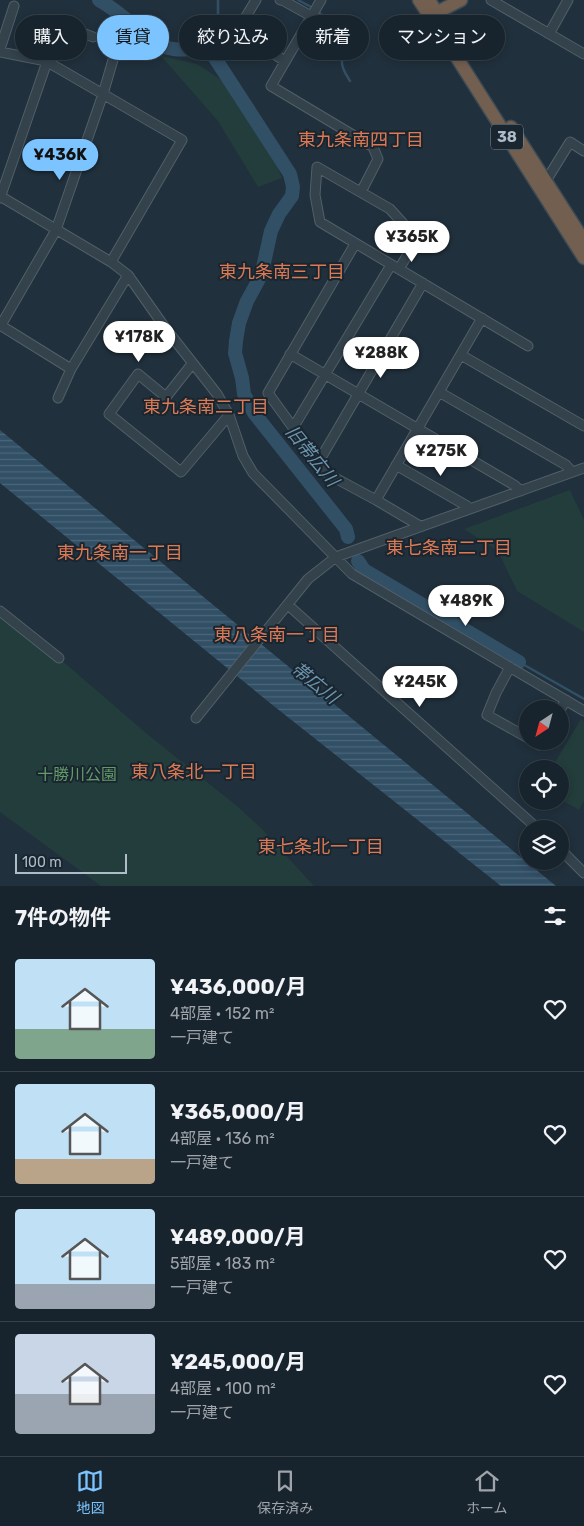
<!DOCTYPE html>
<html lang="ja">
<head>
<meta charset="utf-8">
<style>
  :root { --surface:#18242d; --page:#212c35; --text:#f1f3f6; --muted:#9fa4aa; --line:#364149; --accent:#7cc4ff }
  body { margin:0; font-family:Rubik,"Noto Sans JP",sans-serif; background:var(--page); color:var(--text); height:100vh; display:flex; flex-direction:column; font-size:19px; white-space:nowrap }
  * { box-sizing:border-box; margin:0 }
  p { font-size:16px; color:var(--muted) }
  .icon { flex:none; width:28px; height:28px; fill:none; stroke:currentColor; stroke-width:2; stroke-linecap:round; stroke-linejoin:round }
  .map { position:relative; height:886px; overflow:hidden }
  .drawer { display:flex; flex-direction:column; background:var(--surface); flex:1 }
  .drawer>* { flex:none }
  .top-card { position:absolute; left:15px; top:15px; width:555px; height:45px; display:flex; gap:10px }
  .needle { width:32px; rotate:216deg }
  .fabs { position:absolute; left:519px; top:700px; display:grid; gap:10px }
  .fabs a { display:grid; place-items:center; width:50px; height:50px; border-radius:50%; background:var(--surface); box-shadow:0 2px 8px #0003,0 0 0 1px var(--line); font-size:25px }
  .scale { position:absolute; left:15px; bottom:12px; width:112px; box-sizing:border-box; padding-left:5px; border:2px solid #aebcc8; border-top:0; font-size:14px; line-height:18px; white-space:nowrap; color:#aebcc8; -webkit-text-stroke:4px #192630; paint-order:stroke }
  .price { position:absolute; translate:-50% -42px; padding:0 11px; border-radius:18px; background:#fff; color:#222; font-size:16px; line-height:32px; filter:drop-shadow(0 1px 2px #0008) }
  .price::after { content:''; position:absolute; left:50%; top:30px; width:15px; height:11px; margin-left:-8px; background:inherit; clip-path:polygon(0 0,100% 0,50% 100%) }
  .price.current { background:var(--accent); color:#111 }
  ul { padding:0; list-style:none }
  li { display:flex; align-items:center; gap:15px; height:125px; padding:0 15px }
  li+li { border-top:1px solid var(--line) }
  li span { display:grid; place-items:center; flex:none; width:140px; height:100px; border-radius:5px; color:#555 }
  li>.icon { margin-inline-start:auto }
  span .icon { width:60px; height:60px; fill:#fffc; stroke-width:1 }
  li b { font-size:21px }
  h2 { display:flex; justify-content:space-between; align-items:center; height:60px; padding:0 15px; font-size:21px }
  .pill { padding:0 18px; border-radius:22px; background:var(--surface); box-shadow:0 2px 8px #0003,0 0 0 1px var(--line); font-size:18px; line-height:45px }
  .pill.current { background:var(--accent); color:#111 }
  .menu { display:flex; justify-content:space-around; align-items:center; height:70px; border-top:1px solid var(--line); background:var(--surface); font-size:14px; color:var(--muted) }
  .menu a { display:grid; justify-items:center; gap:2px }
  .menu .current { color:var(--accent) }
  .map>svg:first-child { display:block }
  .green { fill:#223d3b }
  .water { fill:url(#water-rules) }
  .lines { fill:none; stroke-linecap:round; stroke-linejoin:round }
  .stream { stroke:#314f65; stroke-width:2.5 }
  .river { stroke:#314f65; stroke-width:14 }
  .minor-casing { stroke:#515f69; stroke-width:11 }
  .highway-casing { stroke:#3e4c56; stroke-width:15 }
  .minor { stroke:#34424c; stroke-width:9 }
  .highway { stroke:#735f50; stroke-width:12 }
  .labels { text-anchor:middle; stroke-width:4; stroke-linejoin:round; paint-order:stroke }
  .shield { fill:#192630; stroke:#818f9a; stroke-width:1 }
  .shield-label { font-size:15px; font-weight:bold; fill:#aebcc8 }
  .park-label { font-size:16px; fill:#639b67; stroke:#192630 }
  .neighbourhood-label { font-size:18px; fill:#dd7954; stroke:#192630 }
  .water-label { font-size:18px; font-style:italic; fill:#6c94ae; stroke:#192630 }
</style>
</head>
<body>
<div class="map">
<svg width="584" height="886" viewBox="0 0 584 886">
  <defs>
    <pattern id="water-rules" width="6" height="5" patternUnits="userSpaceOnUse" patternTransform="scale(1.25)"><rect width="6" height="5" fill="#314f65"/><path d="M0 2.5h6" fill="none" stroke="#4c667a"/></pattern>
  </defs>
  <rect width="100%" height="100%" fill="#20303c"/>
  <!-- green -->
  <path class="green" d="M 161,56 L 197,64 L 223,81 L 272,155 L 282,178 L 258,187 L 218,121 Z
    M 570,490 L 584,520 L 584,632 L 517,591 L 498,551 L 464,529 Z
    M 0,611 L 59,658 L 146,733 L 237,806 L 262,829 L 314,886 L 101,886 L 0,812 Z
    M 581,719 L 584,721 L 584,801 L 579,810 L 560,799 L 560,769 L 551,769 Z"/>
  <!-- water -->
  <path class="water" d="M 0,430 L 556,886 L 501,886 L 270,703 L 0,483 Z"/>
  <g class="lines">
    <!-- stream -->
    <path class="stream" d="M 298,0 L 313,8
      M 317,11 C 340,28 340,37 342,63 C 342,69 347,76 350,81
      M 211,52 L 218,25 L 218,0
      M 519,662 L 584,699"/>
    <!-- river -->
    <path class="river" d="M 99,0 C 123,13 140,35 165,47 C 180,53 196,46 211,52 L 290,174 L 293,187 L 292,196 L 279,214 L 271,231 L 262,272 L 258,281 L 247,301 L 239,323 L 236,341 L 235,353 L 242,378 L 244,394 L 254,413 L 346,529 L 348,537
      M 358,561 L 364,570 L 519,662"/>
    <defs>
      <path id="minor" d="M 256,0 L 237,31 L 285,61
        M 280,0 L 284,1 L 311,16
        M 321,0 L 271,86 L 373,147 L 378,159 L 361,192
        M 491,0 L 584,54
        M 549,34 L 568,0
        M 0,49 L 14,6
        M 0,52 L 46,61 L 182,140 L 111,262
        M 544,178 L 549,176 L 570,142 L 584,151
        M 0,196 L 111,262 L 128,275 L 166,329 L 217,394 L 229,415 L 243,456 L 253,473 L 352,574 L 584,711
        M 0,198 L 60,24 L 93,37
        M 355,244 L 268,393 L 326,473 L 376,500 L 420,526
        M 399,269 L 417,239 L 390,209 L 317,167 L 315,195 L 320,222 L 528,346
        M 0,325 L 71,369
        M 1,325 L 56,230 L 103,94 L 120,36
        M 290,354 L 514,485 L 521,491
        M 461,355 L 584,426
        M 192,364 L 166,397 L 138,374 L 109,414 L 181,472 L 229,415
        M 439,392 L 566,465 L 572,472
        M 58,398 L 71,369 L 128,275
        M 293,428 L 391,265
        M 318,463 L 423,283
        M 396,465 L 467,506 L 469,509
        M 376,500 L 482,318
        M 288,605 L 538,829
        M 0,611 L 59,658
        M 510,667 L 496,693 L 487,715 L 528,738
        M 560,710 L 566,700
        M 196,718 L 308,579 L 336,557 L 584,468
        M 533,741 L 539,745 L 541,741
        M 560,849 L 584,873"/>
      <path id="highway" d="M 419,0 L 459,61 L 584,258
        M 429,0 L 447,29
        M 430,16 L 461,0
        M 511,127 L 584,241"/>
    </defs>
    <!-- minor casing -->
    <use href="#minor" class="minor-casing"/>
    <!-- highway casing -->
    <use href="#highway" class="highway-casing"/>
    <!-- minor -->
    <use href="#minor" class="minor"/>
    <!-- highway -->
    <use href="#highway" class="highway"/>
  </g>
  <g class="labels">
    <!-- shield labels -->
    <rect class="shield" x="491" y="124.5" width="32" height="25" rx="4"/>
    <g class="shield-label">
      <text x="507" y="142">38</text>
    </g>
    <!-- park labels -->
    <g class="park-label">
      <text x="77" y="780">十勝川公園</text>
    </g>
    <!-- neighbourhood labels -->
    <g class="neighbourhood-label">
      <text x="361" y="146">東九条南四丁目</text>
      <text x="282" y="278">東九条南三丁目</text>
      <text x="206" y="413">東九条南二丁目</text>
      <text x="449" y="554">東七条南二丁目</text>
      <text x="120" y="559">東九条南一丁目</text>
      <text x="277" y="641">東八条南一丁目</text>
      <text x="194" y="778">東八条北一丁目</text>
      <text x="321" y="853">東七条北一丁目</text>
    </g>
    <!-- water labels -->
    <g class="water-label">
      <text transform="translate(312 456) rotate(51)" y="6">旧帯広川</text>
      <text transform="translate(315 683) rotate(39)" y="6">帯広川</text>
    </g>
  </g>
</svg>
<div class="fabs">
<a><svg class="needle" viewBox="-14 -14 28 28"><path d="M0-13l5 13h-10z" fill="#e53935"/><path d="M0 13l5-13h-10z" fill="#9fa4aa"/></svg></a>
<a><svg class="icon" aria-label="locate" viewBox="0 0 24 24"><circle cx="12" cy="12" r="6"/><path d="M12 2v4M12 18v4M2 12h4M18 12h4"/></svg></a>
<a><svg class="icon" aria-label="layers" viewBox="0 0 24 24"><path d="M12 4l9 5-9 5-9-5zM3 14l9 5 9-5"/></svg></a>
</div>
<div class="scale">100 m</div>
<b class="price current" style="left:60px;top:181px">¥436K</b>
<b class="price" style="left:412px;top:263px">¥365K</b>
<b class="price" style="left:139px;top:363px">¥178K</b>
<b class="price" style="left:381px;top:379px">¥288K</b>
<b class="price" style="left:441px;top:477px">¥275K</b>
<b class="price" style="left:466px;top:627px">¥489K</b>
<b class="price" style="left:420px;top:708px">¥245K</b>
<div class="top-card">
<a class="pill">購入</a>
<a class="pill current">賃貸</a>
<a class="pill">絞り込み</a>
<a class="pill">新着</a>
<a class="pill">マンション</a>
</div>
</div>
<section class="drawer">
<h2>7件の物件<svg class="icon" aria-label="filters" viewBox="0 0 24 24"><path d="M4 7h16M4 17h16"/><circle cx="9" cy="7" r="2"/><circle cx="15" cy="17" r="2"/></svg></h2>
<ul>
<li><span style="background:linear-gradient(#bfe0f5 70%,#7fa58c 0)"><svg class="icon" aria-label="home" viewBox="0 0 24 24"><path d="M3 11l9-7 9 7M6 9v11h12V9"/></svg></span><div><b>¥436,000/月</b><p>4部屋 · 152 m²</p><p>一戸建て</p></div><svg class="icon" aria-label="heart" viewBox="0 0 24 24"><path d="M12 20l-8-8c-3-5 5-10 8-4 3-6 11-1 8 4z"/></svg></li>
<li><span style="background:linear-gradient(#bfe0f5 75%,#b9a48a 0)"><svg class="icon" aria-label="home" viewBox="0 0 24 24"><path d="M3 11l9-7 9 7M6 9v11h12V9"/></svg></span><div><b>¥365,000/月</b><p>4部屋 · 136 m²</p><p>一戸建て</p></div><svg class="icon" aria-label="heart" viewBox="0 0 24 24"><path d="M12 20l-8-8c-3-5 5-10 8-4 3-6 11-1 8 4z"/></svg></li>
<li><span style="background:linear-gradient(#bfe0f5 75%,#9aa5b1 0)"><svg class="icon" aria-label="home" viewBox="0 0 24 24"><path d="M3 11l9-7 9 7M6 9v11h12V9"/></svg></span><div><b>¥489,000/月</b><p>5部屋 · 183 m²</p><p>一戸建て</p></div><svg class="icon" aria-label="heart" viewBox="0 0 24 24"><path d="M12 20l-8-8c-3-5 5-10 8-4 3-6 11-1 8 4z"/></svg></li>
<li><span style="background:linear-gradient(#c9d6e8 60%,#9aa5b1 0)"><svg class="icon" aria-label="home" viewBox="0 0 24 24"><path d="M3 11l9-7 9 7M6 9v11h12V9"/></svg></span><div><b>¥245,000/月</b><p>4部屋 · 100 m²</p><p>一戸建て</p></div><svg class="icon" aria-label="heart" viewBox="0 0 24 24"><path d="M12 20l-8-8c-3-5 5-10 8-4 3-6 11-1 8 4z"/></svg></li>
</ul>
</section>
<nav class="menu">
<a class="current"><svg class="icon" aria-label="map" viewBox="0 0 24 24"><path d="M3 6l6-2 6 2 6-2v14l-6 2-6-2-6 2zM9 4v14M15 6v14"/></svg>地図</a>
<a><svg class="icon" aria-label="saved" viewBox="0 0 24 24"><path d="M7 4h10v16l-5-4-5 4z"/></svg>保存済み</a>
<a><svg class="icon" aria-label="home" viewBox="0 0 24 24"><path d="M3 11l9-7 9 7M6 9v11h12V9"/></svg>ホーム</a>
</nav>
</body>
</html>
